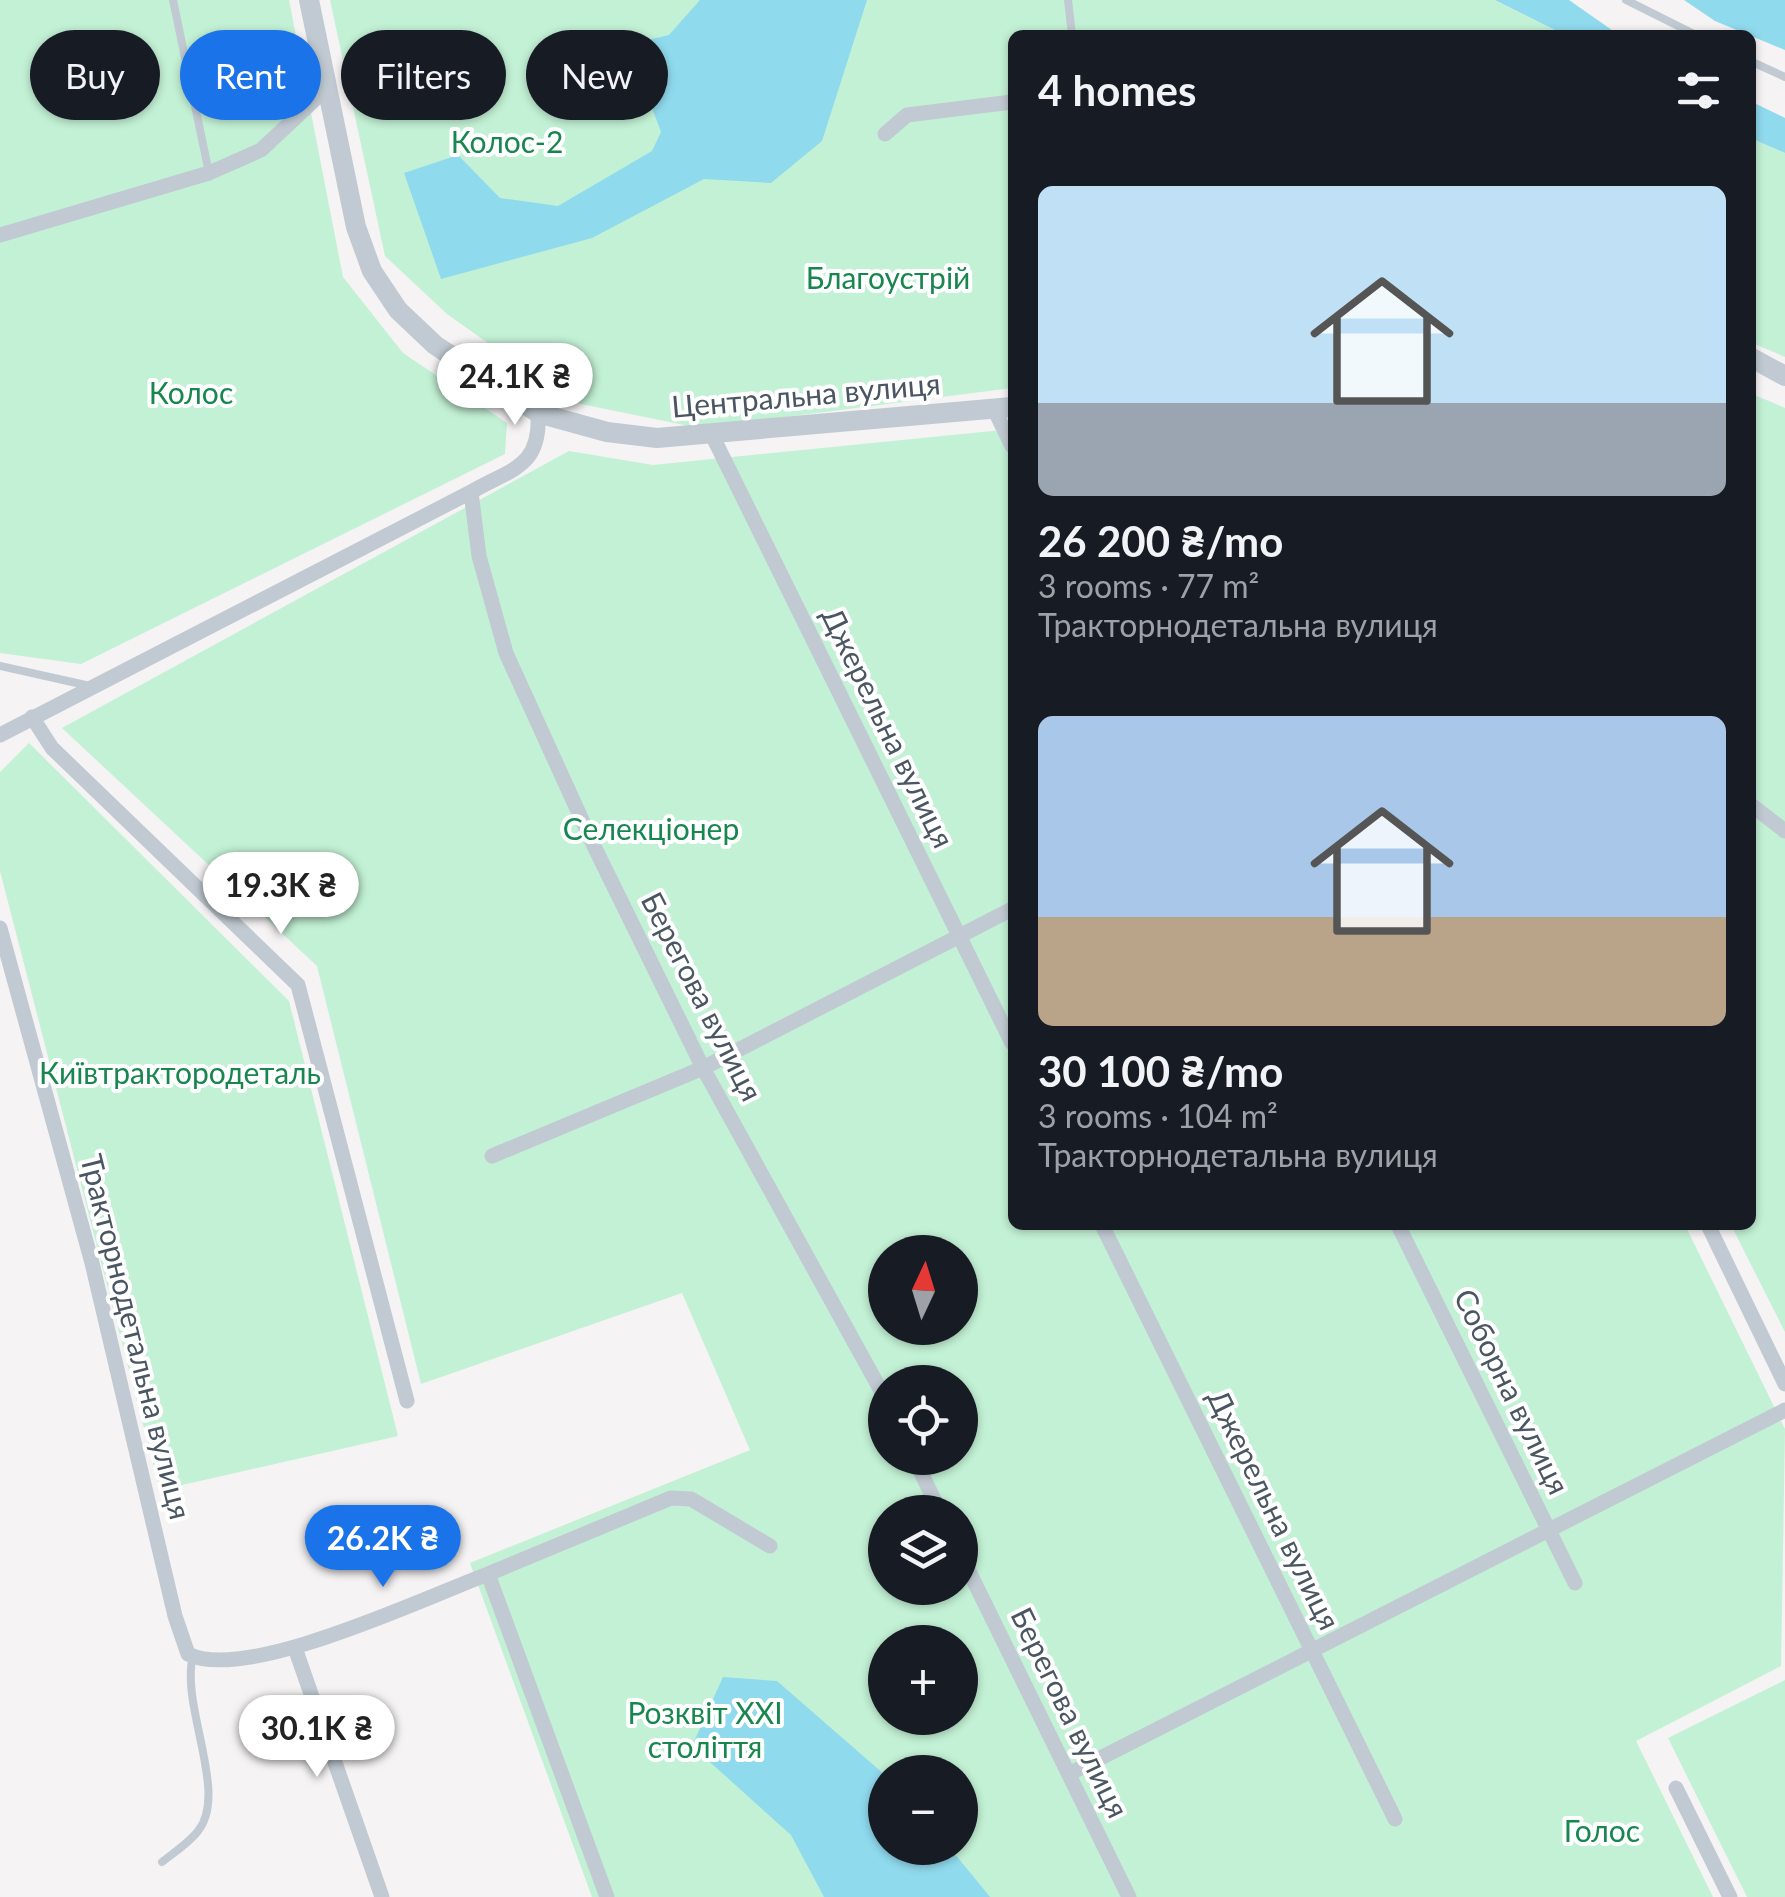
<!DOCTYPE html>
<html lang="en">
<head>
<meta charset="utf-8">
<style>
  :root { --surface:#171b24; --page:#242831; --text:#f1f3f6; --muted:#9ea1a6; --accent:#1a73e8 }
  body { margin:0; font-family:Lato,sans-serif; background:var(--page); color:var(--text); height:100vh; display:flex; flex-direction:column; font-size:38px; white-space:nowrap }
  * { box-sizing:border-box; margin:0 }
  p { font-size:32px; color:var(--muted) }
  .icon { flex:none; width:55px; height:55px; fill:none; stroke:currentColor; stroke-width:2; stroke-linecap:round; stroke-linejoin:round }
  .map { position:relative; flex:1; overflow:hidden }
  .details { position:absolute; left:1008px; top:30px; width:748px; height:1200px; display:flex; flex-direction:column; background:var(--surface); border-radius:15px; box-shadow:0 2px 8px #0004 }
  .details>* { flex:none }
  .top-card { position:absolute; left:30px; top:30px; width:828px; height:90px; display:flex; gap:20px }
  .needle { width:65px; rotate:4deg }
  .buttons { position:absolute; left:868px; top:1235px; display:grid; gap:20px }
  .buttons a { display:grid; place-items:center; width:110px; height:110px; border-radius:50%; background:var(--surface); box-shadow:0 2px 8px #0004; font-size:50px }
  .price { position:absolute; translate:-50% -85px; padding:0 22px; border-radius:35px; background:#fff; color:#222; font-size:32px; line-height:65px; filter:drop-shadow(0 2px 5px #0008) }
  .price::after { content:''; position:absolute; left:50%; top:60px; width:30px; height:22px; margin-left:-15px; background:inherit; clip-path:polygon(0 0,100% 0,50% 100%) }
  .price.on { background:var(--accent); color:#fff }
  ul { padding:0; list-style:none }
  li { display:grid; align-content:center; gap:20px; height:530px; padding:0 30px }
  li span { display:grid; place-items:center; height:310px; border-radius:15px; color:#555 }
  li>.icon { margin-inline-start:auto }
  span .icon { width:180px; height:180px; fill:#fffc; stroke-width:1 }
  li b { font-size:42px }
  h2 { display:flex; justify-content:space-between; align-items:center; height:120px; padding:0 30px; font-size:42px }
  .chip { padding:0 35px; border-radius:45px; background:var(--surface); box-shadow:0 2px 8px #0004; font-size:35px; line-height:90px }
  .chip.on { background:var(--accent); color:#fff }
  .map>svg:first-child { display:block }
  .green { fill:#c3f1d5; fill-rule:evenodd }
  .water { fill:#90daee }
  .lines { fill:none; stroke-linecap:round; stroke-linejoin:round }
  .service { stroke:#c1cad2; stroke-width:8 }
  .minor { stroke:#c1cad2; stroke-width:15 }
  .tertiary { stroke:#c1cad2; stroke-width:20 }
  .labels { text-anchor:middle; stroke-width:8; stroke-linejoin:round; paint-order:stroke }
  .park-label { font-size:30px; fill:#17864f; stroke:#fff }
  .street-label { font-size:30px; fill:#4a5661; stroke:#fff }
</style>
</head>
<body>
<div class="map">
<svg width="1785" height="1897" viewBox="0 0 1785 1897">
  <rect width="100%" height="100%" fill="#f5f3f3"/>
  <!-- green -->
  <path class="green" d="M 0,0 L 289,0 L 343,277 L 403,353 L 507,423 L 505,454 L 81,664 L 0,653 Z
    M 330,0 L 1495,0 L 1565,35 L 1012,35 L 1012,388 L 699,428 L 571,402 L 447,314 L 385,256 Z
    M 1750,138 L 1785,153 L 1785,357 L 1750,342 Z
    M 1750,393 L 1785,408 L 1785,1332 L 1731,1225 L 1750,1225 Z
    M 1012,429 L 1012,1225 L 1685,1225 L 1785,1429 L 1781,1666 L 1636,1741 L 1713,1897 L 592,1897 L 470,1563 L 750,1450 L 682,1293 L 421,1384 L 317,966 L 62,728 L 569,451 L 653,465 ZM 885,1252 L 960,1252 L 960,1328 L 885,1328 ZM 885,1382 L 960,1382 L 960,1458 L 885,1458 ZM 885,1512 L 960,1512 L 960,1588 L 885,1588 ZM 885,1642 L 960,1642 L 960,1718 L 885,1718 ZM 885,1772 L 960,1772 L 960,1848 L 885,1848 Z
    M 29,743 L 289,1001 L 398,1436 L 160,1490 L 0,871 L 0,772 Z
    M 1785,1680 L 1785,1897 L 1747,1897 L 1668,1738 Z"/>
  <!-- water -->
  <path class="water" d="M 700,0 L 867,0 L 822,141 L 771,183 L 704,179 L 592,238 L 441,279 L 404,173 L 458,155 L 500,198 L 558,206 L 652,151 L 661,132 L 652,108 L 614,83 L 608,49 L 669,35 Z
    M 1495,0 L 1569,0 L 1619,35 L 1565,35 Z
    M 1684,0 L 1785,0 L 1785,50 L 1715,21 Z
    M 1750,101 L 1785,118 L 1785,153 L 1750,138 Z
    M 723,1677 L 777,1681 L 885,1775 L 885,1848 L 950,1848 L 990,1897 L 824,1897 L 791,1835 L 692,1746 Z"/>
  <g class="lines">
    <!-- service -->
    <path class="service" d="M 173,0 L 209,173
      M 1068,0 L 1072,35
      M 1626,0 L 1696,35
      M 1750,61 L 1785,77
      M 0,666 L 90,686
      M 162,1862 C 173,1853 189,1843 198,1831 C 229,1793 180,1706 193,1656"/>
    <!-- minor -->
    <path class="minor" d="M 885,134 L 907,115 L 1012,102
      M 0,235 L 209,173 L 261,150 L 327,88
      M 994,409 L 1012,446
      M 713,437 L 1012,1043
      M 471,492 L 479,556 L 506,653 L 592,842 L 703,1068 L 885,1398
      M 32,717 L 52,748 L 298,985 L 407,1401
      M 0,735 L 471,492 C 513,468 541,467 538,413
      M 1750,804 L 1785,831
      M 0,928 L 92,1263 L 175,1616 L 188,1654 C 246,1683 424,1598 488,1574
      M 492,1156 L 703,1068 L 1012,909
      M 1102,1225 L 1395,1819
      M 1398,1225 L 1575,1583
      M 1708,1225 L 1785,1384
      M 914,1458 L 940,1512
      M 960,1553 L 1129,1897
      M 295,1648 L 382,1897
      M 1069,1774 L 1785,1410
      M 1676,1788 L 1730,1897
      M 607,1897 L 488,1574 L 671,1498 L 691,1499 L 770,1546"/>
    <!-- tertiary -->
    <path class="tertiary" d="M 309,0 L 356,227 L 372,271 L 398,310 L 435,345 L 538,413 L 607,432 L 657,438 L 1012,407
      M 1750,357 L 1785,376"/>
  </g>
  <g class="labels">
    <!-- park labels -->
    <g class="park-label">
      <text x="507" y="153">Колос-2</text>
      <text x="888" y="289">Благоустрій</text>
      <text x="191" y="404">Колос</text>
      <text x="651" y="840">Селекціонер</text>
      <text x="180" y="1084">Київтрактородеталь</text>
      <text x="705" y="1724">Розквіт XXI<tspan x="705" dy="34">століття</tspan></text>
      <text x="1602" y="1842">Голос</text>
    </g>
    <!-- street labels -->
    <g class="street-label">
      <text transform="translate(806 396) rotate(-5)" y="10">Центральна вулиця</text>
      <text transform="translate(887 728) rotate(64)" y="10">Джерельна вулиця</text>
      <text transform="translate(701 997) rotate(63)" y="10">Берегова вулиця</text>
      <text transform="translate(135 1337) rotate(76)" y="10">Тракторнодетальна вулиця</text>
      <text transform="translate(1511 1392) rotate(64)" y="10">Соборна вулиця</text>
      <text transform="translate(1273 1510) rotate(64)" y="10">Джерельна вулиця</text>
      <text transform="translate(1069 1713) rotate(64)" y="10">Берегова вулиця</text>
    </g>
  </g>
</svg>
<div class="buttons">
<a><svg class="needle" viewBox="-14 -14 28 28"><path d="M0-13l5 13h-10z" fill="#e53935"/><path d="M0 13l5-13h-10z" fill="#9ea1a6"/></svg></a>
<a><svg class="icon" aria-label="locate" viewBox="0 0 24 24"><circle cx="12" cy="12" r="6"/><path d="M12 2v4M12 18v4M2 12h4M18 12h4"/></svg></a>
<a><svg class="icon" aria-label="layers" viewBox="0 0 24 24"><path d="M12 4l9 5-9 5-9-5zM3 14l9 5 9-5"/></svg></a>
<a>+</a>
<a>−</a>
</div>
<b class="price" style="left:515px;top:428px">24.1K ₴</b>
<b class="price" style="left:281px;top:937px">19.3K ₴</b>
<b class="price on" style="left:383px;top:1590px">26.2K ₴</b>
<b class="price" style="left:317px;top:1780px">30.1K ₴</b>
<div class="top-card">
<a class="chip">Buy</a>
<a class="chip on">Rent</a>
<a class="chip">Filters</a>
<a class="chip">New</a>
</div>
<section class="details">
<h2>4 homes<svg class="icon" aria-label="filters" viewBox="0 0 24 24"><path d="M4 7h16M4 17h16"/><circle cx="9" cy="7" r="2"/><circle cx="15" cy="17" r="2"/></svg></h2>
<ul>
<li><span style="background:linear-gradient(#bfe0f5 70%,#9aa5b1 0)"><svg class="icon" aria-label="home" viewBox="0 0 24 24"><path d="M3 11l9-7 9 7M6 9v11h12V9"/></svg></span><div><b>26 200 ₴/mo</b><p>3 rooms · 77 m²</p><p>Тракторнодетальна вулиця</p></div></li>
<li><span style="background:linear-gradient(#a9c7e8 65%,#b9a48a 0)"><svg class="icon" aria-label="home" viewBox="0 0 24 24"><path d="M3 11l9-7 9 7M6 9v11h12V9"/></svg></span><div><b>30 100 ₴/mo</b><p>3 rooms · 104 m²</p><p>Тракторнодетальна вулиця</p></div></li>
</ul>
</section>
</div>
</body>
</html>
